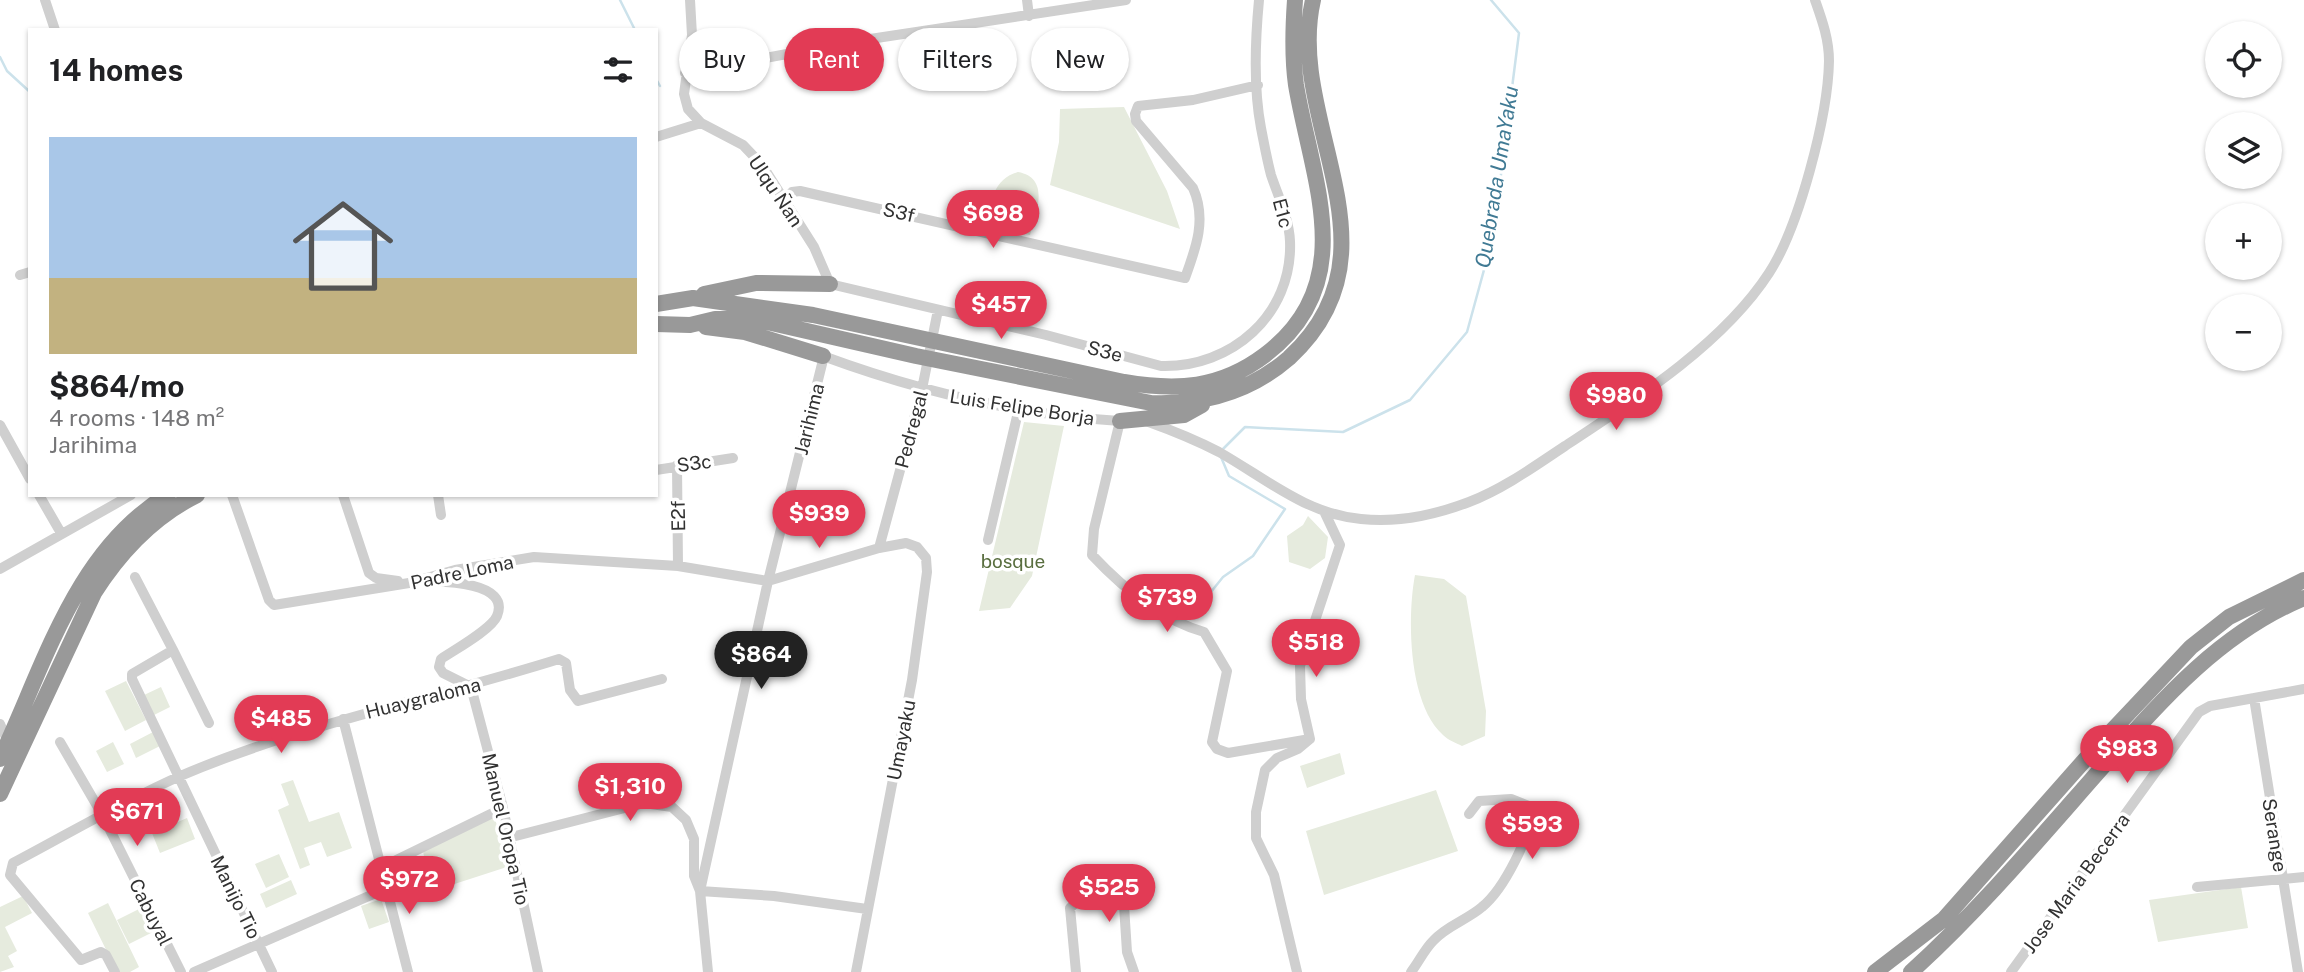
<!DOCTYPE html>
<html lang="en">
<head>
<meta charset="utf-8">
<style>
  :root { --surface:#fff; --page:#f2f2f2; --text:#202124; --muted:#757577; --accent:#e23b55 }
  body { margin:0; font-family:"Public Sans",sans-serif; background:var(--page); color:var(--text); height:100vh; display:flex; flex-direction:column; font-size:26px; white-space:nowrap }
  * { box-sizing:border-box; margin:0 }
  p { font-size:23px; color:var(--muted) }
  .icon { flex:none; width:38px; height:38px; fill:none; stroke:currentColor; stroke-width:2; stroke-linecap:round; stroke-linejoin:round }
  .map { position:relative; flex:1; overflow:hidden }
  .sheet { position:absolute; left:28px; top:28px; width:630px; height:469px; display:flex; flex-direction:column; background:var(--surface); border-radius:0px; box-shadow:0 2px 5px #0004 }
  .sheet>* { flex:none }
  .banner { position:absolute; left:679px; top:28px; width:665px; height:63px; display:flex; gap:14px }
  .buttons { position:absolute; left:2205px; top:21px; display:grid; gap:14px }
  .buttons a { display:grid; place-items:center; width:77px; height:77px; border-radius:50%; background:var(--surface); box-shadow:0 2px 5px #0004; font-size:35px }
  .price { position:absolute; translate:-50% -60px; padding:0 16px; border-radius:24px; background:var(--accent); color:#fff; font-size:23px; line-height:46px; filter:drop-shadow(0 2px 4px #0008) }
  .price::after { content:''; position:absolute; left:50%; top:42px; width:21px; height:16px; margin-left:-10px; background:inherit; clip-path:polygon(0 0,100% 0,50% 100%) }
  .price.on { background:#222; color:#fff }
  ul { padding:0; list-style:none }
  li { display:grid; align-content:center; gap:14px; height:371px; padding:0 21px }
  li span { display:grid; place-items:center; height:217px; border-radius:0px; color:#555 }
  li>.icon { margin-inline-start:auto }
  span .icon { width:126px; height:126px; fill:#fffc; stroke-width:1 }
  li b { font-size:30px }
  h2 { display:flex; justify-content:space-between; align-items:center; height:84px; padding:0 21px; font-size:30px }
  .pill { padding:0 24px; border-radius:32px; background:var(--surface); box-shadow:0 2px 5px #0004; font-size:24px; line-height:63px }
  .pill.on { background:var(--accent); color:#fff }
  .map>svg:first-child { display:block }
  .green { fill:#e6ebde }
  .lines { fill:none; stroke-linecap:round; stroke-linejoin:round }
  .stream { stroke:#cce2eb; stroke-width:2.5 }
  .minor { stroke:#cfcfcf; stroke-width:10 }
  .highway { stroke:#999; stroke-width:16 }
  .labels { text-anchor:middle; stroke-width:7; stroke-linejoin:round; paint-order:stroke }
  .street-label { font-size:19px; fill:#323232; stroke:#fff }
  .park-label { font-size:19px; fill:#596e3f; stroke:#fff }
  .water-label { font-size:21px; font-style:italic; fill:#407a94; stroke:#fff }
</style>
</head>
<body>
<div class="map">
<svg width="2304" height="972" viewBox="0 0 2304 972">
  <rect width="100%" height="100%" fill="#fff"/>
  <!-- green -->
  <path class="green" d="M 1124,107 L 1167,191 L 1180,229 L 1050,185 L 1059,142 L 1060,109 Z
    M 1018,172 C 1051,178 1036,213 1030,235 L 985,225 C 991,202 993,179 1018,172 Z
    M 1024,422 L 1064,426 L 1032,576 L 1010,608 L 979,611 Z
    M 1308,516 L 1328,537 L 1325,558 L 1310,569 L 1289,562 L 1287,536 L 1303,525 Z
    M 1415,575 L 1444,579 L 1466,596 L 1486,711 L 1485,736 L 1462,746 C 1456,743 1448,740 1443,735 C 1408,704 1407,617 1415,575 Z
    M 126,681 L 146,720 L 125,731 L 105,691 Z
    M 161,687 L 170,707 L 154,715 L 144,695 Z
    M 153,732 L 160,746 L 136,758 L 130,744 Z
    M 113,742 L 124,764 L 107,772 L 96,751 Z
    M 1340,753 L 1345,774 L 1307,788 L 1300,766 Z
    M 293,780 L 309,822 L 339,812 L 352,848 L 327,857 L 321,842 L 304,848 L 310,865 L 300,869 L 278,810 L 289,805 L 281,784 Z
    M 1436,790 L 1458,851 L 1324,895 L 1306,831 Z
    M 494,816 L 510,866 L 436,890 L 427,877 L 423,850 Z
    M 187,818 L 195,839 L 160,853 L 152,833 Z
    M 279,854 L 289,877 L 266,888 L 255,864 Z
    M 291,880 L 297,894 L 266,908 L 260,894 Z
    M 2241,887 L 2248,928 L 2158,942 L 2149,900 Z
    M 23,896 L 32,913 L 5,927 L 17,951 L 8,956 L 14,967 L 0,972 L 0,907 Z
    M 381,899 L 389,922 L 369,929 L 361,906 Z
    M 108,903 L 139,967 L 130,972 L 117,972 L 88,913 Z
    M 141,908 L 153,932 L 129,944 L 117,920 Z"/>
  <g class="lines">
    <!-- stream -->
    <path class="stream" d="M 620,0 L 635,30
      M 0,57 L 7,71 L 30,92
      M 656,79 L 660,86
      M 1223,449 L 1245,427 L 1343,432 L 1410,400 L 1467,332 L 1493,237 L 1519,33 L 1491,0
      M 1190,618 L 1223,577 L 1253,556 L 1285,509 L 1229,476 L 1221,457"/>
    <!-- minor -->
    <path class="minor" d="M 45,0 L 55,30
      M 690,0 L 692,35 L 684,94 L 688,109 L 701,123 L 743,145 L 762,165 L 814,247 L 830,284 L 1046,335 L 1161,366 C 1231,368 1293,315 1290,241 C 1289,218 1278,196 1271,175 C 1267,160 1264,143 1261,128 C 1253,86 1255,42 1259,0
      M 1027,0 L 1029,16
      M 685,73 L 857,41 L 1126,0
      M 656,137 L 701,123
      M 788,207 L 788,197 L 792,192 L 800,191 L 1185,278 C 1196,248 1207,219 1193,188 L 1136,121 L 1135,114 L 1138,106 L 1193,100 L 1258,85
      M 20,275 L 30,272
      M 823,356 C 918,391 1018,415 1120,421 L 1094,529 L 1092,555 C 1122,587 1162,620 1204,632 L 1227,671 L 1212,742 L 1217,749 L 1228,753 L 1310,739
      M 824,356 L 768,581 L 700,891 L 774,896 L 867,909
      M 1146,421 C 1171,430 1196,440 1219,452 C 1265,478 1306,514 1361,519 C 1397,523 1435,515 1469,502 C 1503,489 1535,466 1565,446 C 1635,400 1723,344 1769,273 C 1799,227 1828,116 1829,61 C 1829,39 1822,20 1815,0
      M 0,425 L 30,479
      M 677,465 L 678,566
      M 656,470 L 733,458
      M 39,495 L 61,533
      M 232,495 L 269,600 L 274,605 L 409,583 L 455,570 L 534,557 L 678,566 L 768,581 L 879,548 L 906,543 L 917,547 L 926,558 L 927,572 L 912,680 L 856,972
      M 343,495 L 369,573 L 376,578 L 398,581
      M 438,495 L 441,515
      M 988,540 L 1019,408
      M 879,548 L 922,389 L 938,310
      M 0,569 L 131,495
      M 135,577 L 173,650 L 132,674 L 132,679 L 272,972
      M 425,582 C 443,581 511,582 497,616 C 491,630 454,650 441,659 L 439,667 L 443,673 L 471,687 L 503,808 L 538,972
      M 173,650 L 209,723
      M 2254,698 L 2298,972
      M 343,719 L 408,972
      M 0,724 L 8,742
      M 60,742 L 103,816 L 181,972
      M 508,838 L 644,803 L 672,807 L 686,820 L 694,839 L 694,876 L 700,891 L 708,972
      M 380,868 L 503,808
      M 2197,887 L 2304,877
      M 115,972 L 106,955 L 101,952 L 81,960 L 10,875 L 13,863 C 68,834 122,802 178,777 C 301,724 432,699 559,659 L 566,663 L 570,690 L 578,701 L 662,679
      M 194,972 L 385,889
      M 1076,972 L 1070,908 C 1080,898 1102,880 1118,882 L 1123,890 L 1127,952 L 1134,972
      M 1297,972 L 1274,875 L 1256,838 L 1256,812 L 1265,770 L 1277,758 L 1298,749 L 1310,739 L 1301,699 L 1300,666 L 1340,545 L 1324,511
      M 1411,972 C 1419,962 1424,950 1433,941 C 1446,926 1467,920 1482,907 C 1503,890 1533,834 1531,807 L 1511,799 L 1479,801 L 1469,814
      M 2011,972 L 2199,712 L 2210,706 L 2304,689"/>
    <!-- highway -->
    <path class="highway" d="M 704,294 L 756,283 L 830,284
      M 656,304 L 693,298 L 813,315 L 1124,382 C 1176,391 1220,389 1265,355 C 1361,282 1312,181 1296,85 C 1292,57 1293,28 1295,0
      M 656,324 L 690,325 L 715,319 L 754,319 L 916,356 L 1151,403 C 1202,405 1250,392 1289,358 C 1407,250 1285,122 1313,0
      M 706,327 L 745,332 L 823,356
      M 1120,421 L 1184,415 L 1202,405
      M 0,759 C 44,667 75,550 168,495
      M 0,794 L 94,593 C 120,552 153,517 197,495
      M 1875,972 L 1944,919 L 2090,754 L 2191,647 L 2229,617 L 2304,580
      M 1911,972 C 1977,912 2034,845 2092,779 C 2155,708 2215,635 2304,598"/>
  </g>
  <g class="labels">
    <!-- street labels -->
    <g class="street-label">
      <text transform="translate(776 191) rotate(56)" y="7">Ulqu Ñan</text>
      <text transform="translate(899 212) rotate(13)" y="7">S3f</text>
      <text transform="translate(1283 213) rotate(75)" y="7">E1c</text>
      <text transform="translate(1105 351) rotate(15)" y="7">S3e</text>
      <text transform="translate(1022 407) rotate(9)" y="7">Luis Felipe Borja</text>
      <text transform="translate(809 419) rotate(-76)" y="7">Jarihima</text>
      <text transform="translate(911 429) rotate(-75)" y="7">Pedregal</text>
      <text transform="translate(694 463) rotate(-8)" y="7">S3c</text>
      <text transform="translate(678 516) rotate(-91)" y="7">E2f</text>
      <text transform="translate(462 572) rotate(-12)" y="7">Padre Loma</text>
      <text transform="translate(423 698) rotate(-14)" y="7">Huaygraloma</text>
      <text transform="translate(901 740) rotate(-79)" y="7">Umayaku</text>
      <text transform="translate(506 829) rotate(77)" y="7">Manuel Oropa Tio</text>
      <text transform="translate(2275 835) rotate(81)" y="7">Serange</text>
      <text transform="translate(2076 883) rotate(-54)" y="7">Jose Maria Becerra</text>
      <text transform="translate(236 897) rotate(64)" y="7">Manijo Tio</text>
      <text transform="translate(151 912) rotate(63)" y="7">Cabuyal</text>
    </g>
    <!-- park labels -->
    <g class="park-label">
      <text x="1013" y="568">bosque</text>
    </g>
    <!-- water labels -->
    <g class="water-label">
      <text transform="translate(1497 177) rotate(-81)" y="7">Quebrada UmaYaku</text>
    </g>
  </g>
</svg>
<div class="buttons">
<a><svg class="icon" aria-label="locate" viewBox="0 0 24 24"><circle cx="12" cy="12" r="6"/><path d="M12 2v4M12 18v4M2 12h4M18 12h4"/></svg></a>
<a><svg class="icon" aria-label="layers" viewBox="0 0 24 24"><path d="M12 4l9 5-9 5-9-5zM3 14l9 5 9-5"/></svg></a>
<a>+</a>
<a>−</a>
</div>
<b class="price" style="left:993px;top:250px">$698</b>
<b class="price" style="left:1001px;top:341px">$457</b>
<b class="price" style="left:1616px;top:432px">$980</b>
<b class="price" style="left:819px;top:550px">$939</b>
<b class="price" style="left:1167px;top:634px">$739</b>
<b class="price" style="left:1316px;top:679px">$518</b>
<b class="price on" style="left:761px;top:691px">$864</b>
<b class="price" style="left:281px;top:755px">$485</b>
<b class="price" style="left:2127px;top:785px">$983</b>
<b class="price" style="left:630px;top:823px">$1,310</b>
<b class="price" style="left:137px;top:848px">$671</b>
<b class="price" style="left:1532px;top:861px">$593</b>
<b class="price" style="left:409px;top:916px">$972</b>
<b class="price" style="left:1109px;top:924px">$525</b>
<div class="banner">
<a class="pill">Buy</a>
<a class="pill on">Rent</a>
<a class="pill">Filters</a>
<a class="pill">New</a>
</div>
<section class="sheet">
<h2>14 homes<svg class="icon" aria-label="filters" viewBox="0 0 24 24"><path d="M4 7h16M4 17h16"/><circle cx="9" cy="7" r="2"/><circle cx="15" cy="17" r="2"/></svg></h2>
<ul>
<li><span style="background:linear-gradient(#a9c7e8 65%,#c2b280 0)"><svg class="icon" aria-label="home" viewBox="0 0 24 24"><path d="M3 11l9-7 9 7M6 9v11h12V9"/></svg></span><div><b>$864/mo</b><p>4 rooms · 148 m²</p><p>Jarihima</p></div></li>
</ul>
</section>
</div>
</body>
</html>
